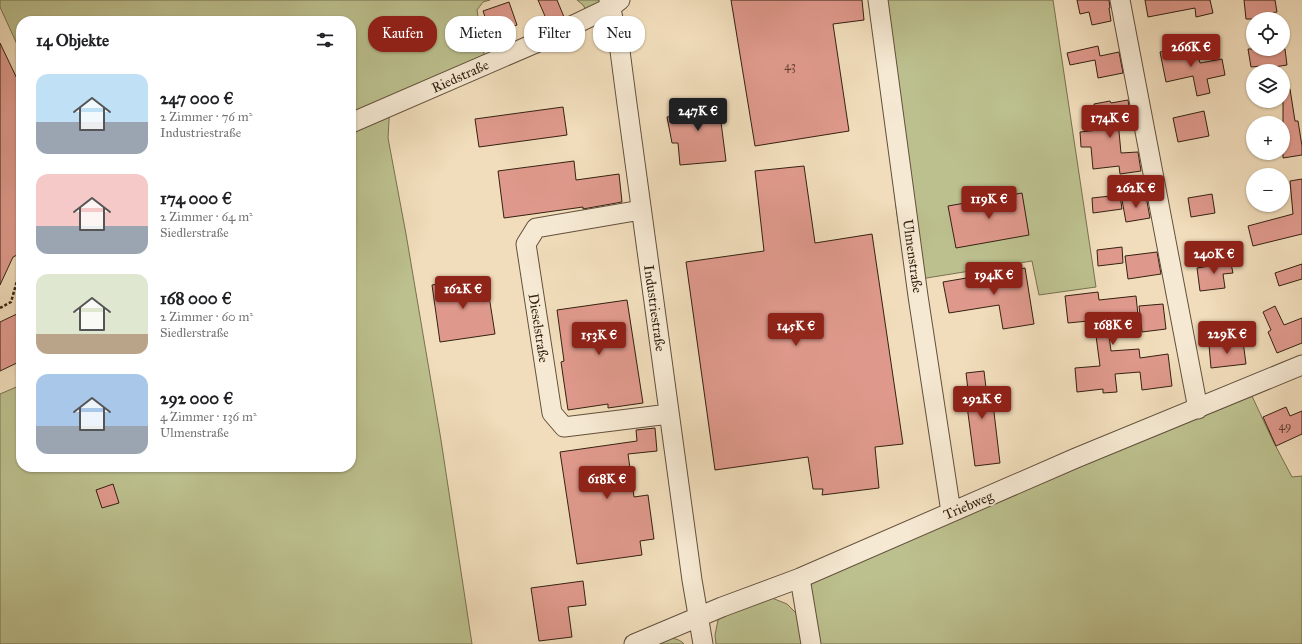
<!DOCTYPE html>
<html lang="de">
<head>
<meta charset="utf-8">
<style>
  :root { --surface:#fff; --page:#f6f6f6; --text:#202124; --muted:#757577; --accent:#8f2418 }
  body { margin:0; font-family:"IM FELL Great Primer",serif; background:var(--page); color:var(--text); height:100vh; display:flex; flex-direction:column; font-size:15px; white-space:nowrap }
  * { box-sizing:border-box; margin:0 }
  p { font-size:13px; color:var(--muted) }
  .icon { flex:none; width:22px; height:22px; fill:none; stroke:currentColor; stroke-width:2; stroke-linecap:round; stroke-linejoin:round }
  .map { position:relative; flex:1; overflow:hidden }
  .drawer { position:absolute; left:16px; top:16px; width:340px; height:456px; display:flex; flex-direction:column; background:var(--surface); border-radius:16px; box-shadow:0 1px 3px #0004 }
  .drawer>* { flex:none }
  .hud { position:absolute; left:368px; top:16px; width:380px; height:36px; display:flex; gap:8px }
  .buttons { position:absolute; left:1246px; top:12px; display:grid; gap:8px }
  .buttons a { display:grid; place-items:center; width:44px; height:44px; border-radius:50%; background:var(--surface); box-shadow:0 1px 3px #0004; font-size:20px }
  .price { position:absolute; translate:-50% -34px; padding:0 9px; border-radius:4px; background:var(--accent); color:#fff; font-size:13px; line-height:26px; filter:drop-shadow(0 1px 2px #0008) }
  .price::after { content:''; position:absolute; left:50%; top:24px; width:12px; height:9px; margin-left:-6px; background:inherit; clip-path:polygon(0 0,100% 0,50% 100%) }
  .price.active { background:#222; color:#fff }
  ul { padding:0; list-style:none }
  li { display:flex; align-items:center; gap:12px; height:100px; padding:0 20px }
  li span { display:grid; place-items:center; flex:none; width:112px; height:80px; border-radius:12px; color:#555 }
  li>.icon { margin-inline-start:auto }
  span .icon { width:48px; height:48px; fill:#fffc; stroke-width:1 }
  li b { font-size:17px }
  h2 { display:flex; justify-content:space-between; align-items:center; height:48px; padding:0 20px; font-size:17px }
  .pill { padding:0 14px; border-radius:16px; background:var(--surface); box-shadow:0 1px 3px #0004; font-size:14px; line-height:36px }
  .pill.active { background:var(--accent); color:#fff }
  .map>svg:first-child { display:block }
  .green { fill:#bcc08e; stroke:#787050 }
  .building { fill:#df998c; stroke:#342111 }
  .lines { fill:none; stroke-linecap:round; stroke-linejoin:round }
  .minor-casing { stroke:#63503c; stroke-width:21 }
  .path { stroke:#342111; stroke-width:2.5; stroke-dasharray:3 2; stroke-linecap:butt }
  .minor { stroke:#f6e9d3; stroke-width:19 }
  .labels { text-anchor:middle; stroke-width:3.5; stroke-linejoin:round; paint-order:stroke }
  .number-label { font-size:12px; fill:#5f3f30 }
  .street-label { font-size:14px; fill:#342111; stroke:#f6e9d3 }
</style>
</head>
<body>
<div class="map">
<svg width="1302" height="644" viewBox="0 0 1302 644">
  <rect width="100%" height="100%" fill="#f1ddbb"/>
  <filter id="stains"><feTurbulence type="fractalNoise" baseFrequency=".005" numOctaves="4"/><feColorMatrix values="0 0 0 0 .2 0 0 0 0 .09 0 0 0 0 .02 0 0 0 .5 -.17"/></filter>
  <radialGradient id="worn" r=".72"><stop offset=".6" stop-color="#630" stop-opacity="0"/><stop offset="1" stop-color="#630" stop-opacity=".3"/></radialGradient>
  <!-- green -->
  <path class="green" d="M 0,0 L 490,0 L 483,2 L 477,10 L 485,60 L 390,103 L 388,138 L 406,234 L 441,440 L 472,644 L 0,644 L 0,394 L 21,385 L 21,467 L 351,467 L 351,21 L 21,21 L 21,53 L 0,7 Z
    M 577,0 L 599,0 L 600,6 L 587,12 L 583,5 Z
    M 871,0 L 1053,0 L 1096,287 L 1039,295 L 1032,261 L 908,281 L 898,222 Z
    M 1251,394 L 1273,441 L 1292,477 L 1302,476 L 1302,644 L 819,644 L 810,591 L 812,580 L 817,576 Z
    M 772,598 L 787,604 L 796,613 L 803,644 L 716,644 L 715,635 L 718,620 L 726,614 Z
    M 663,637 C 670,638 679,638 684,644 L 643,644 Z"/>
  <!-- building -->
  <path class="building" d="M 538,0 L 557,0 L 564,17 L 548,23 Z
    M 731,0 L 862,0 L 864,20 L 833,24 L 849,131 L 755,146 Z
    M 1077,0 L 1109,0 L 1110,8 L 1109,8 L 1111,21 L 1092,25 L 1089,12 L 1080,14 Z
    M 1145,0 L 1210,0 L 1213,13 L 1196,17 L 1195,8 L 1148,17 Z
    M 1244,0 L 1275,0 L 1277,12 L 1262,14 L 1263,19 L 1246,19 Z
    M 509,2 L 517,25 L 491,34 L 483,11 Z
    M 0,43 L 21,87 L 21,253 L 13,257 L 0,285 Z
    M 1098,46 L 1100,56 L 1119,52 L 1123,73 L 1098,78 L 1095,60 L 1070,65 L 1067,53 Z
    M 1189,46 L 1189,48 L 1196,46 L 1200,63 L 1222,59 L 1225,75 L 1207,79 L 1210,93 L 1197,96 L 1193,76 L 1166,82 L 1160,52 Z
    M 1248,49 L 1285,49 L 1287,65 L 1261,69 L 1261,66 L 1251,67 Z
    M 1290,89 L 1295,121 L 1298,121 L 1302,146 L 1302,155 L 1283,158 L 1283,90 Z
    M 718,99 L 726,161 L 680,165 L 678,143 L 672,143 L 667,117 L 673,116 L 673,103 Z
    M 1128,100 L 1131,119 L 1118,121 L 1121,153 L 1138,152 L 1141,171 L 1120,174 L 1119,166 L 1093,169 L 1091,147 L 1081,147 L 1080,132 L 1099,130 L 1094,104 L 1110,101 L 1111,103 Z
    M 563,107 L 567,135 L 479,147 L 475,119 Z
    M 1204,111 L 1209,136 L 1178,142 L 1173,118 Z
    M 574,161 L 576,180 L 619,174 L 622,202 L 583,209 L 583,207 L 504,218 L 498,171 Z
    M 804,166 L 815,243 L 872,234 L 903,444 L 875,447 L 879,488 L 822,495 L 823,489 L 813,489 L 808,457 L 715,470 L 686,262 L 764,251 L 755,171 Z
    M 1302,179 L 1302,234 L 1253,246 L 1248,226 L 1293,214 L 1290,181 Z
    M 1022,193 L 1029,235 L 956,248 L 948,206 Z
    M 1212,194 L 1215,213 L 1191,217 L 1188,198 Z
    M 1120,195 L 1122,209 L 1093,213 L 1092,198 Z
    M 1146,196 L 1150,218 L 1126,222 L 1122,200 Z
    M 1122,247 L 1123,263 L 1098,266 L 1097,250 Z
    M 1157,252 L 1161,274 L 1128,279 L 1125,256 Z
    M 1230,259 L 1233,273 L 1223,274 L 1225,288 L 1200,291 L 1197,268 L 1216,265 L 1215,261 Z
    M 1302,264 L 1302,279 L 1279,286 L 1275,273 Z
    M 1025,268 L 1034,324 L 1003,329 L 999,305 L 949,313 L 943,282 Z
    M 486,277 L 495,334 L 440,342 L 432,285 Z
    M 1098,292 L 1099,300 L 1136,296 L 1138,315 L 1107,319 L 1111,351 L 1139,349 L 1140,358 L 1168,354 L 1172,386 L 1142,390 L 1140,372 L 1115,374 L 1117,392 L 1103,393 L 1103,389 L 1077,392 L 1075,368 L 1100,366 L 1096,336 L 1090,336 L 1088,321 L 1068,323 L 1065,296 Z
    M 627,300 L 643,403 L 608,408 L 608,404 L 568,410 L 561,362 L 564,361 L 557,310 Z
    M 1163,304 L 1166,329 L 1142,332 L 1139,306 Z
    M 1275,306 L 1284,325 L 1302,318 L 1302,343 L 1277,353 L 1268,332 L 1271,330 L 1263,312 Z
    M 21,312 L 21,361 L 0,371 L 0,322 Z
    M 1243,341 L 1246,364 L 1211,368 L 1209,345 Z
    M 984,371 L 986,388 L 991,387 L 1000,463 L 975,466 L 965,391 L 968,390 L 966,373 Z
    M 1286,407 L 1290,416 L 1302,411 L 1302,434 L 1276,446 L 1263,417 Z
    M 655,428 L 657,451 L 628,454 L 634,497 L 648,495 L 654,539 L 640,541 L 642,555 L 577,564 L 560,452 L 637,441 L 636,430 Z
    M 113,484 L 119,503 L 102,508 L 96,490 Z
    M 583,581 L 586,605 L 568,607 L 572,637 L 539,641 L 531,588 Z"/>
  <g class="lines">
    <defs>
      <path id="minor" d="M 609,0 L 620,51 L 627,104 L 692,580 L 703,644
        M 878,0 L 918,296 L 951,512
        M 1120,0 L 1198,409
        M 351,123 L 538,42 L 611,7 L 620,0
        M 641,210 L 536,228 L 526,244 L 552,413 L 564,427 L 669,414
        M 800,578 L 811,644
        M 634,644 L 722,607 L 800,578 L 1076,458 L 1302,365"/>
    </defs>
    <!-- minor casing -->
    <use href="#minor" class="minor-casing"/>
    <!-- path -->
    <path class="path" d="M 0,308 L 11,302 L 19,274 L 21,273"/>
    <!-- minor -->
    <use href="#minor" class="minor"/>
  </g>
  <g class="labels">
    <!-- number labels -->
    <g class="number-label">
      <text x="790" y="70">43</text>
      <text x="1285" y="430">49</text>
    </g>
    <!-- street labels -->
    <g class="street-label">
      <text transform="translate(460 76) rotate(-24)" y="5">Riedstraße</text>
      <text transform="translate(913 256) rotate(82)" y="5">Ulmenstraße</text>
      <text transform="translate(655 308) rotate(82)" y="5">Industriestraße</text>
      <text transform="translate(539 328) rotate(81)" y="5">Dieselstraße</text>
      <text transform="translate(968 505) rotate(-23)" y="5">Triebweg</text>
    </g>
  </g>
  <rect width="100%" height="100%" filter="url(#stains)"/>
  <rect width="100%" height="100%" fill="url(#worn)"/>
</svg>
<div class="buttons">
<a><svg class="icon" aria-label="locate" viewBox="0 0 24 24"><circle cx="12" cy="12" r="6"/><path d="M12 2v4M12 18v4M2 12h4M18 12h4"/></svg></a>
<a><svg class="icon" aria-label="layers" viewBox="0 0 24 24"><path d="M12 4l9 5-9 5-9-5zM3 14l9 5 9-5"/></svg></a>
<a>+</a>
<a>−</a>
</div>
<b class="price" style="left:1191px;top:68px">266K €</b>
<b class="price active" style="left:698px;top:132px">247K €</b>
<b class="price" style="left:1110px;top:139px">174K €</b>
<b class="price" style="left:1136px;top:209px">262K €</b>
<b class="price" style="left:989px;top:220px">119K €</b>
<b class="price" style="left:1214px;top:275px">240K €</b>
<b class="price" style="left:994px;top:296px">194K €</b>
<b class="price" style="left:463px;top:310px">162K €</b>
<b class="price" style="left:1113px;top:346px">168K €</b>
<b class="price" style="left:796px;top:347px">145K €</b>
<b class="price" style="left:1227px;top:355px">229K €</b>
<b class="price" style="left:599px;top:356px">153K €</b>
<b class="price" style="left:982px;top:420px">292K €</b>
<b class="price" style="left:607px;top:500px">618K €</b>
<div class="hud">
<a class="pill active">Kaufen</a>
<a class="pill">Mieten</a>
<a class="pill">Filter</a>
<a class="pill">Neu</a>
</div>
<section class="drawer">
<h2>14 Objekte<svg class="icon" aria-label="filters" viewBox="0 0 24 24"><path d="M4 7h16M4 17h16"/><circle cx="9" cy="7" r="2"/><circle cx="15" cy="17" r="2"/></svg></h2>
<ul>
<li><span style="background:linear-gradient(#bfe0f5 60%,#9aa5b1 0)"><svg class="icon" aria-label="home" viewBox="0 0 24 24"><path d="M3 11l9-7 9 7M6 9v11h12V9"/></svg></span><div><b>247 000 €</b><p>2 Zimmer · 76 m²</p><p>Industriestraße</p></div></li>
<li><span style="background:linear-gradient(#f6c9c9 65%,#9aa5b1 0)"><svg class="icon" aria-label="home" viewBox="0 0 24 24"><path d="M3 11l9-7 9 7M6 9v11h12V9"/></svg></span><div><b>174 000 €</b><p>2 Zimmer · 64 m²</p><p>Siedlerstraße</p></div></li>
<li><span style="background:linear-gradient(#dfe7d0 75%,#b9a48a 0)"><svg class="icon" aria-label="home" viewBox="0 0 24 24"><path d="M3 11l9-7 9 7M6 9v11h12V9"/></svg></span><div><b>168 000 €</b><p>2 Zimmer · 60 m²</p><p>Siedlerstraße</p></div></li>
<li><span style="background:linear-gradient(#a9c7e8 65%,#9aa5b1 0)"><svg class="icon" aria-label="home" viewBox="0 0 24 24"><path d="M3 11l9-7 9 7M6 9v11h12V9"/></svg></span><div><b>292 000 €</b><p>4 Zimmer · 136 m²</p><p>Ulmenstraße</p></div></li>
</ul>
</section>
</div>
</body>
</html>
